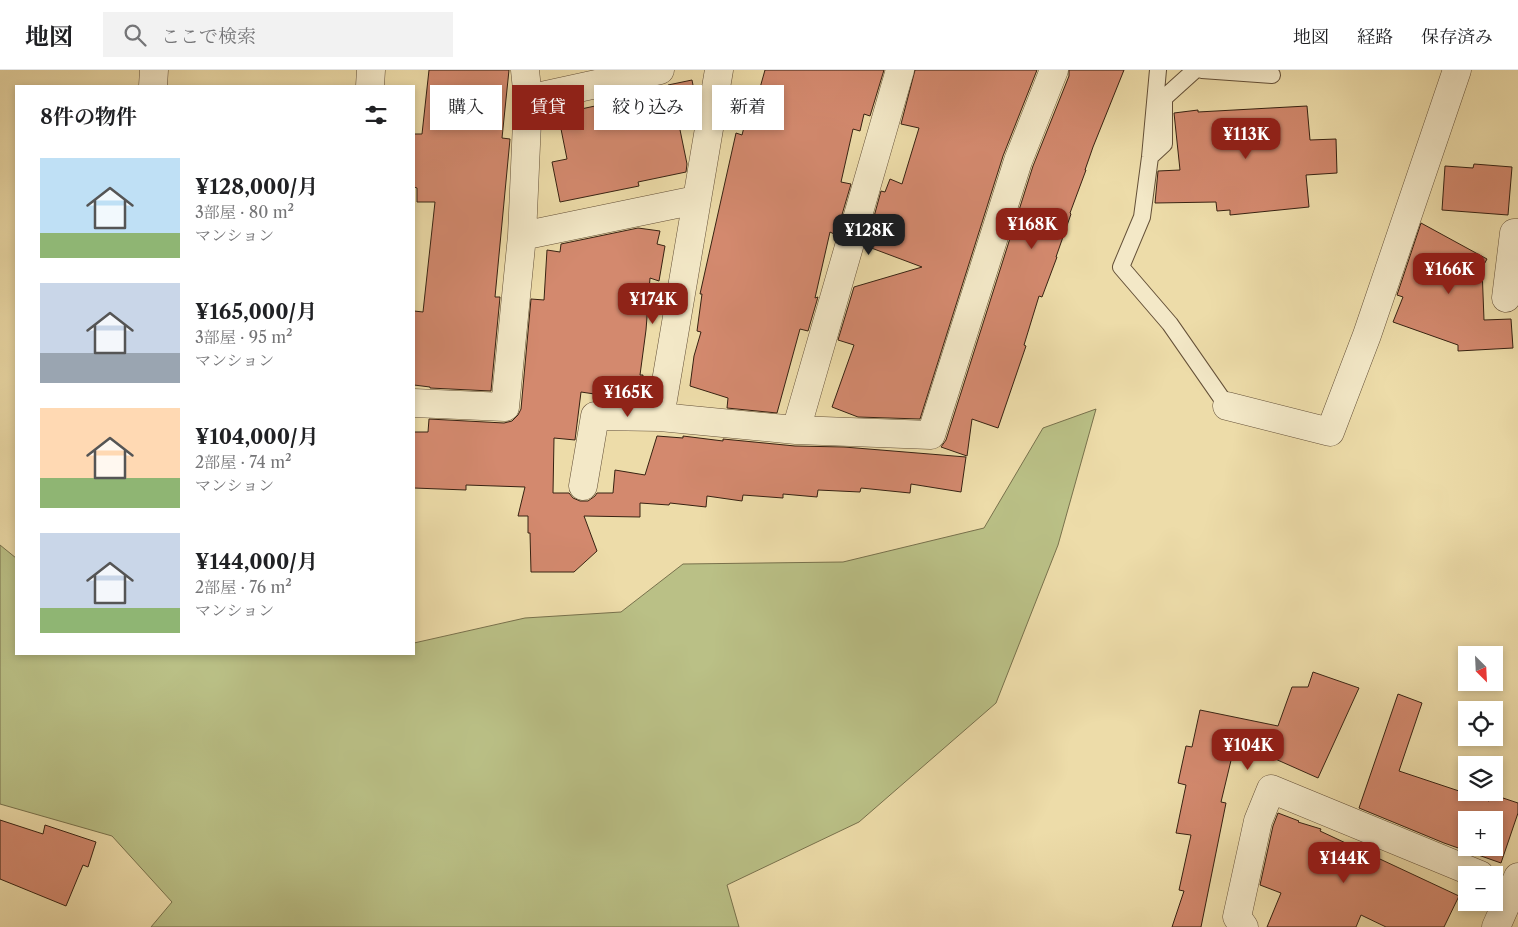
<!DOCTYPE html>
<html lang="ja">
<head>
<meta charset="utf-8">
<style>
  :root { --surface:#fff; --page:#f2f2f2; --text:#202124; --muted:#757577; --line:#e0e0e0; --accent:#8f2418 }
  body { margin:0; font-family:"Libre Caslon Text","Noto Serif JP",serif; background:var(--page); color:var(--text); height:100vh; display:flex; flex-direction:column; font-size:19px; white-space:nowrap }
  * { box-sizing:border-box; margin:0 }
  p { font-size:16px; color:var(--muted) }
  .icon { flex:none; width:28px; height:28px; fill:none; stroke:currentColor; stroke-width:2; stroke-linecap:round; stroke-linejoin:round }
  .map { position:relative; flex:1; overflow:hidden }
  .drawer { position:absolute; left:15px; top:15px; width:400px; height:570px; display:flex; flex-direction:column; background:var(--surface); border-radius:0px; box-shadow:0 2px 8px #0003 }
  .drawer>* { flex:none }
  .hud { position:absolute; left:430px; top:15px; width:475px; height:45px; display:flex; gap:10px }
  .needle { width:32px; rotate:156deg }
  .tools { position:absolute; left:1458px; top:576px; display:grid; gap:10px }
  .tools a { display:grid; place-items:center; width:45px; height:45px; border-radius:0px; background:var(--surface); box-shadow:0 2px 8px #0003; font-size:25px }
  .price { position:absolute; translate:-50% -42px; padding:0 11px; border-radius:10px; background:var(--accent); color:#fff; font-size:16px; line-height:32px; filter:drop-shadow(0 1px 2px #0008) }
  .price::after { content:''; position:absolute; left:50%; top:30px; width:15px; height:11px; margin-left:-8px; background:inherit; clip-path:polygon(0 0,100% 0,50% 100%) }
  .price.current { background:#222; color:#fff }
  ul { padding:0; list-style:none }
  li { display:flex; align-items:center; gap:15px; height:125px; padding:0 25px }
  li span { display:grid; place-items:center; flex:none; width:140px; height:100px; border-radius:0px; color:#555 }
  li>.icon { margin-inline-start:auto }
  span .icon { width:60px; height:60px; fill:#fffc; stroke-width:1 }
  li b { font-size:21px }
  h2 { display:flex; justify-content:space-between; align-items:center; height:60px; padding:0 25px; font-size:21px }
  .pill { padding:0 18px; border-radius:0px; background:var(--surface); box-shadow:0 2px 8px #0003; font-size:18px; line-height:45px }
  .pill.current { background:var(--accent); color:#fff }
  header { display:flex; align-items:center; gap:30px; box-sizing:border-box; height:70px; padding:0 25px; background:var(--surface); border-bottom:1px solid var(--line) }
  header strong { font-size:24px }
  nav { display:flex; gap:28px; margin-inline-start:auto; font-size:18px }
  .search { width:350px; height:45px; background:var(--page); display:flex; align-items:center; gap:12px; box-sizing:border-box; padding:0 18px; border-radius:0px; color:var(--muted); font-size:19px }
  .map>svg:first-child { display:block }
  .green { fill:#bac086; stroke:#78714c }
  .building { fill:#d3896e; stroke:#372212; fill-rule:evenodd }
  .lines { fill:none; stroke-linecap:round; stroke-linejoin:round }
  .lane-casing { stroke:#645038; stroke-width:18 }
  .street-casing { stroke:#645038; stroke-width:29 }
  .lane { stroke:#f3e8c7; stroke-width:16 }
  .street { stroke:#f3e8c7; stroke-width:28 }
</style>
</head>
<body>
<header>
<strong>地図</strong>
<div class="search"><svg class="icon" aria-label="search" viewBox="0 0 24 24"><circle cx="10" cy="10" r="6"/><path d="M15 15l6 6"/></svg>ここで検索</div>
<nav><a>地図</a><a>経路</a><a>保存済み</a></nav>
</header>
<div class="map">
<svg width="1518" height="857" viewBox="0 0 1518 857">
  <rect width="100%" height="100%" fill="#eddca9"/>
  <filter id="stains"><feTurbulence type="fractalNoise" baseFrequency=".004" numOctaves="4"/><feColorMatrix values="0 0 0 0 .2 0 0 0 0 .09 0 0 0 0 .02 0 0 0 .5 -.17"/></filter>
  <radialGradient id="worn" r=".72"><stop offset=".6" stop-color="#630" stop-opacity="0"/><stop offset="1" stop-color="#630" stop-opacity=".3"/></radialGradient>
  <!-- green -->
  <path class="green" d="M 1096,339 L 1058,475 L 996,633 L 859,752 L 727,815 L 739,857 L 151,857 L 172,832 L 112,766 L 0,734 L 0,475 L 16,488 L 16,584 L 414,584 L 414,573 L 525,548 L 621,542 L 683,494 L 843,492 L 984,458 L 1043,358 Z"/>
  <!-- building -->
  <path class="building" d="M 429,0 L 509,0 L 502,68 L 510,69 L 495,227 L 500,227 L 491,321 L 430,318 L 430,317 L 414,315 L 414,241 L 423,242 L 435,132 L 417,132 L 417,118 L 414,117 L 414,64 L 422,64 Z
    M 765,0 L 884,0 L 870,46 L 864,44 L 860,61 L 853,59 L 841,112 L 851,114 L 836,165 L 830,162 L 815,228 L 818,227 L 808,261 L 800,259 L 777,343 L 727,338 L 728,328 L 690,316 L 694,286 L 701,262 L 697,261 L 702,224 L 700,224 L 736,63 L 742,65 L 751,30 L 756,32 Z
    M 915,0 L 1037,0 L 1003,86 L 920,349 L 858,347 L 832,337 L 854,275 L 838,270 L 854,217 L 922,197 L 866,176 L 881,121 L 885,122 L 890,109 L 902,114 L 919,58 L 901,54 Z
    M 1069,0 L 1124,0 L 1093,77 L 1085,100 L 1086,100 L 1070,143 L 1071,144 L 1056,187 L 1057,187 L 1042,227 L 1039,226 L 1024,275 L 1026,276 L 998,358 L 972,349 L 967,386 L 941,377 L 946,370 L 1033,96 L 1069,6 Z
    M 692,10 L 697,36 L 683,39 L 685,48 L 678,50 L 687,94 L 686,102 L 638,112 L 639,116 L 560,132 L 552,92 L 567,89 L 558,44 L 669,20 L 668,15 Z
    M 1307,36 L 1310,70 L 1336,69 L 1337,103 L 1306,105 L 1309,137 L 1230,145 L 1230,140 L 1217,141 L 1216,132 L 1155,133 L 1158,101 L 1180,100 L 1174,43 L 1198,40 L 1198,42 Z
    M 1474,94 L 1512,97 L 1508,145 L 1442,140 L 1445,96 L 1473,98 Z
    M 1421,153 L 1487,189 L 1482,198 L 1484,250 L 1511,249 L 1513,278 L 1458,281 L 1458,275 L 1393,252 L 1403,227 L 1397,225 Z
    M 638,158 L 660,161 L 657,174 L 665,176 L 659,211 L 650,208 L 646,260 L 640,305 L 643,305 L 641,331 L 581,322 L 575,370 L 554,368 L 553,423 L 569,423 L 573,428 L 580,431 L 588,431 L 595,426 L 597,423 L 613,423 L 615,400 L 645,405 L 657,366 L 683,368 L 683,366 L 723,371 L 723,369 L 795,376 L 844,377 L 966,387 L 961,422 L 911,414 L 910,423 L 861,418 L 860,422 L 818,420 L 817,427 L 783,424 L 783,428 L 743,425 L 742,431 L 707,426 L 706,437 L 670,433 L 669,435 L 640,433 L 640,447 L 584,446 L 597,481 L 574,502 L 531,502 L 530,463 L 528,463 L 528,446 L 518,446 L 525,417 L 466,415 L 466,420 L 414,418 L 414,362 L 428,362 L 429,349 L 504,353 L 512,351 L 518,345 L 521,339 L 531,229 L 544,230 L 547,180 L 560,182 L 561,174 Z
    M 1313,602 L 1359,618 L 1318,708 L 1264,684 L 1234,678 L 1221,732 L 1226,733 L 1201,857 L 1172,857 L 1184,821 L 1179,820 L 1191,765 L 1176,763 L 1186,715 L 1178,713 L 1186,676 L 1192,677 L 1200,640 L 1278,656 L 1292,617 L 1308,617 Z
    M 1398,624 L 1422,633 L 1399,701 L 1489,731 L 1491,724 L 1518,733 L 1518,743 L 1501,793 L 1444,773 L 1359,738 ZM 1466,750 L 1494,750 L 1494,778 L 1466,778 Z
    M 1278,743 L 1299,751 L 1298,752 L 1321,759 L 1320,761 L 1459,826 L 1444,857 L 1386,857 L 1361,845 L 1356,857 L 1267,857 L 1281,823 L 1260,815 L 1273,756 Z
    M 0,750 L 43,764 L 45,755 L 96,772 L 88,797 L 83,795 L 66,836 L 0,809 Z"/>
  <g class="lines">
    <defs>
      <path id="lane" d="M 1158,0 L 1150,87 L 1142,147 L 1121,197 L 1170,254 L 1227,336
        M 1202,0 L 1272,5
        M 1150,87 L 1164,74 L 1164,28 L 1195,0"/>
      <path id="street" d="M 719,0 L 660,347 L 796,360 L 931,365 L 1018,91 L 1054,0
        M 153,16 L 154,0
        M 370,16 L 371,0
        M 528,29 L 660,0
        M 522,166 L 528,29 L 525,0
        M 1506,228 L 1514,163 L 1518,163
        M 414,333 L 505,337 L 522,166 L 696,130
        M 1227,336 L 1330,362 L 1367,265 L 1457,0
        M 796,360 L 900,0
        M 583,416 L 595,346 L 660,347
        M 1244,857 L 1237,847 L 1258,751 L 1271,719 L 1480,805
        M 1496,857 L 1518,807"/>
    </defs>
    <!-- lane casing -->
    <use href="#lane" class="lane-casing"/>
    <!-- street casing -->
    <use href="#street" class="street-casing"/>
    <!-- lane -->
    <use href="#lane" class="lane"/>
    <!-- street -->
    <use href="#street" class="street"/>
  </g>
  <rect width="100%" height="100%" filter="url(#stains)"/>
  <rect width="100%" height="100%" fill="url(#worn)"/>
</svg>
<div class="tools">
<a><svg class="needle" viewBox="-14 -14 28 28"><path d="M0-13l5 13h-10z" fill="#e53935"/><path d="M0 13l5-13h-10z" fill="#757577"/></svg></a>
<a><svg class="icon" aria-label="locate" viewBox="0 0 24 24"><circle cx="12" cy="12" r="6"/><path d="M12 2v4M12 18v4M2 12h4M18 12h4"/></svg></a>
<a><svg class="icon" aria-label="layers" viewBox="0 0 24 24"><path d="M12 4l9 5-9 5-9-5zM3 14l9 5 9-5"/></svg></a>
<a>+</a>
<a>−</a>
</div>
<b class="price" style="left:1246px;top:90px">¥113K</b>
<b class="price" style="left:1032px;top:180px">¥168K</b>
<b class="price current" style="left:869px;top:186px">¥128K</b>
<b class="price" style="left:1449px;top:225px">¥166K</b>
<b class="price" style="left:653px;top:255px">¥174K</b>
<b class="price" style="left:628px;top:348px">¥165K</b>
<b class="price" style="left:1248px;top:701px">¥104K</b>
<b class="price" style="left:1344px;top:814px">¥144K</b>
<div class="hud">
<a class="pill">購入</a>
<a class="pill current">賃貸</a>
<a class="pill">絞り込み</a>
<a class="pill">新着</a>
</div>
<section class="drawer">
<h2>8件の物件<svg class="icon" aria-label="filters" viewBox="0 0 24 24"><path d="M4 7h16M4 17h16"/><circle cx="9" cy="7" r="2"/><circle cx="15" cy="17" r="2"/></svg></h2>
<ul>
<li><span style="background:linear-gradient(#bfe0f5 75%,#8fb573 0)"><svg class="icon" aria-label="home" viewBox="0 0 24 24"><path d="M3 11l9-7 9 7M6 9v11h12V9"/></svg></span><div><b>¥128,000/月</b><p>3部屋 · 80 m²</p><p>マンション</p></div></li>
<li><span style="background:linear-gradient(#c9d6e8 70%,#9aa5b1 0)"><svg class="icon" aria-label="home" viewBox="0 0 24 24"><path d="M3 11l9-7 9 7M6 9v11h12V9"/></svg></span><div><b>¥165,000/月</b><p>3部屋 · 95 m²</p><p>マンション</p></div></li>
<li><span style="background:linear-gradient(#ffd9b3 70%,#8fb573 0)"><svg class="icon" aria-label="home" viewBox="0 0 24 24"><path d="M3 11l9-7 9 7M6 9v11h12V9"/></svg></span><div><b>¥104,000/月</b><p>2部屋 · 74 m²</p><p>マンション</p></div></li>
<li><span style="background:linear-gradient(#c9d6e8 75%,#8fb573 0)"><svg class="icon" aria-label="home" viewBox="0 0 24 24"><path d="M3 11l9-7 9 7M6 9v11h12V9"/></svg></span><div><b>¥144,000/月</b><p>2部屋 · 76 m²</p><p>マンション</p></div></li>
</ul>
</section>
</div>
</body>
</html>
